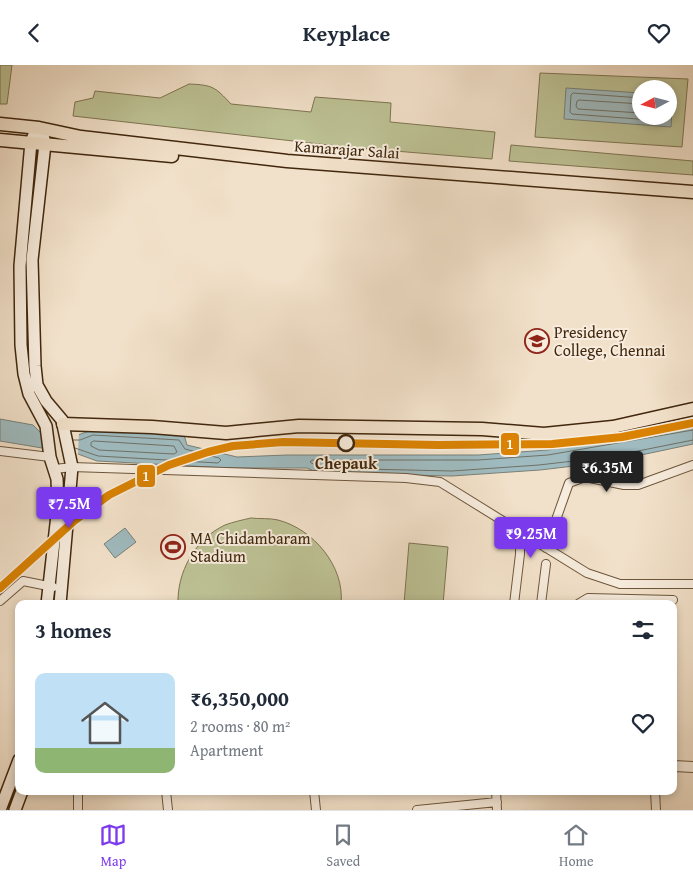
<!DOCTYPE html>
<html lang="en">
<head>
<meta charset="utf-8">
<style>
  :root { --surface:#fff; --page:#f2f2f3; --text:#1f2937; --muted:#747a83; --line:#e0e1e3; --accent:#7c3aed }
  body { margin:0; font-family:"Gentium Book Plus",serif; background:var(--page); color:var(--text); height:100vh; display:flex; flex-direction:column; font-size:19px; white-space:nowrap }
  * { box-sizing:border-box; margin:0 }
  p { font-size:16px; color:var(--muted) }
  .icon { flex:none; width:28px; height:28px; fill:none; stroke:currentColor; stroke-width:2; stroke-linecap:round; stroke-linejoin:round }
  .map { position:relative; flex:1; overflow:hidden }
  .drawer { position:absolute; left:15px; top:535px; width:662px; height:195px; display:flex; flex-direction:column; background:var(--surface); border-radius:10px; box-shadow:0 2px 8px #0003 }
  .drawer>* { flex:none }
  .needle { width:32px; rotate:263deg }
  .fabs { position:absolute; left:632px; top:15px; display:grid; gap:10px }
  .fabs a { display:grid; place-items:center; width:45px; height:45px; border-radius:50%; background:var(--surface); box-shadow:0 2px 8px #0003; font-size:25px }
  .price { position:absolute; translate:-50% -42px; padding:0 11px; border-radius:5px; background:var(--accent); color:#fff; font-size:16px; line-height:32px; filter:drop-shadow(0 1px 2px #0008) }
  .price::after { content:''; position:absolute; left:50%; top:30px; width:15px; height:11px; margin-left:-8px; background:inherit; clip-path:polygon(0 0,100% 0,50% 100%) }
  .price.active { background:#222; color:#fff }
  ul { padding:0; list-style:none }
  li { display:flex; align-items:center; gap:15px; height:125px; padding:0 20px }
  li span { display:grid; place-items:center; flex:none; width:140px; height:100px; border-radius:10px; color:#555 }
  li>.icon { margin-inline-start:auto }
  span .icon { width:60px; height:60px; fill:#fffc; stroke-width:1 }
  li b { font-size:21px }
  h2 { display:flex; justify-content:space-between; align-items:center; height:60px; padding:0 20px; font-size:21px }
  header { display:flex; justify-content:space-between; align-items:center; height:65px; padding:0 20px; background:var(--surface); font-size:22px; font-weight:600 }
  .menu { display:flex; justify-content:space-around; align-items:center; height:70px; border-top:1px solid var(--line); background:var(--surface); font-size:14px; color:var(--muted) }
  .menu a { display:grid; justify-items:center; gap:2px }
  .menu .active { color:var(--accent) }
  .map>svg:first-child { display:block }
  .green { fill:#bdc295; stroke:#7f7451; fill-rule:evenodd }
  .water { fill:#9fbbc0; stroke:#798078 }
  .pier { fill:#f2e1ca }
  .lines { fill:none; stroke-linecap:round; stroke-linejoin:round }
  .shore { stroke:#707166; stroke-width:1 }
  .minor-casing { stroke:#6d563c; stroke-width:10 }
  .tertiary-casing { stroke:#6d563c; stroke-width:12 }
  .secondary-casing { stroke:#41270d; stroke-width:14 }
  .primary-casing { stroke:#41270d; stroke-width:15 }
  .minor { stroke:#f7ecdd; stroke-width:8 }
  .tertiary { stroke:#f7ecdd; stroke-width:10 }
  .secondary { stroke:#f7ecdd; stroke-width:11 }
  .primary { stroke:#f2e1ca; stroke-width:12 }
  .rail-1-casing { stroke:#f7ecdd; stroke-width:11 }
  .rail-1 { stroke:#d98203; stroke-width:8 }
  .stop-dot { fill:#f7ecdd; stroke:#41270d; stroke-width:2.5 }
  .labels { text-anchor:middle; stroke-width:4; stroke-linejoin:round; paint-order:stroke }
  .street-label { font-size:16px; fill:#41270d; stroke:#f7ecdd }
  .poi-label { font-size:16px; fill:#41270d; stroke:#f7ecdd; text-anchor:start }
  .stop-label { font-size:16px; font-weight:bold; fill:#41270d; stroke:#f7ecdd }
  .line-badge { stroke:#f7ecdd; stroke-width:2 }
  .badge-label { font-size:14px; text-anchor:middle; font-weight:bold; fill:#fff }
</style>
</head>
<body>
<header><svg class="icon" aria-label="back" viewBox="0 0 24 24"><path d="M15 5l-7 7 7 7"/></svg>Keyplace<svg class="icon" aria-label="heart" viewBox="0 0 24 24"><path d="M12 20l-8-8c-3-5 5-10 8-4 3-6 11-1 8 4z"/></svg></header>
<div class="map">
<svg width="693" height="745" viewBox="0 0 693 745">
  <rect width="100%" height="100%" fill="#f2e1ca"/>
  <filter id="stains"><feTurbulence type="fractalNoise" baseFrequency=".004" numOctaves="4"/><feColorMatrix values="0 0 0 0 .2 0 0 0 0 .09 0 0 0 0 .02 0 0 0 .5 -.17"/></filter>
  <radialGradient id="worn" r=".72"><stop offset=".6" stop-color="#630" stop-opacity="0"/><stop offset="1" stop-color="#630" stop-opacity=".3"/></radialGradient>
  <!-- green -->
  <path class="green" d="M 0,0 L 12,0 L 7,39 L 0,39 Z
    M 540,8 L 688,14 L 682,82 L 535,72 ZM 641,24 L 669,24 L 669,51 L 641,51 Z
    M 189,19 C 213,20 215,22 231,39 L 311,47 L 315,32 L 391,38 L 390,57 L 495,67 L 492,94 L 346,82 L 73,51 L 75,37 L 93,33 L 95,26 L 160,33 Z
    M 511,80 L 693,96 L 693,110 L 509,96 Z
    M 251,453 C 259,454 270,453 278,455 C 313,464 345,501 341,539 L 178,539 C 177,507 195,474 225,460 C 233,457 242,455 251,453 Z
    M 409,478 L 448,482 L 443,539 L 404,539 Z"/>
  <!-- water -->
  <path class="water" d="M 566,23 L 641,28 L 641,51 L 669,51 L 669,30 L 673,30 L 671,62 L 564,54 Z
    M 0,354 L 33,360 L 40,367 L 78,370 L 92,365 L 184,370 L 187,380 L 237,392 L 287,390 L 478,390 L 548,385 L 693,360 L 693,379 L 608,397 L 540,405 L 452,411 L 318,408 L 307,403 L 228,403 L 97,396 L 78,389 L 0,376 Z
    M 125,463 L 136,477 L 115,493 L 104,479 Z"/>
  <!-- pier -->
  <path class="pier" d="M 40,363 L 79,367 L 78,390 L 44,386 Z"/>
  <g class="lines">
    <!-- shore -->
    <path class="shore" d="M 641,33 L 573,28 L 571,30 L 570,47 L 572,49 L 664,56 L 666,55 L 666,51
      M 641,39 L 579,35 L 577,36 L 576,41 L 578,44 L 641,48
      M 693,365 L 548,390 L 478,395 L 312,395 L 310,397 L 320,403 L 452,406 L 539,400 L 608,392 L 693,375
      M 73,375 L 80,375 L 93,370 L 179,375 L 185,384 L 219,393 L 221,395 L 218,398 L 98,391 L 75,383
      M 94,376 L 174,381 L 177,387 L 174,389 L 99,385 L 91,381 L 91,378 Z"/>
    <defs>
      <path id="minor" d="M 0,386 L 50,392
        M 55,404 L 72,402 L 406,413 L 440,417 L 587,508 L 620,519 L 693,519
        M 504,470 L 520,477 L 520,489 L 514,539
        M 546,483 L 569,418 L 585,412 L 624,420 L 638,420 L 693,400
        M 0,536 L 23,516 L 53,522
        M 541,539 L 546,499
        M 578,539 L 588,533 L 673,535
        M 78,726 L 78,745
        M 166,726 L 168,745
        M 314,726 L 316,745
        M 496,726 L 497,745
        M 655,726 L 656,745
        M 417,745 L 497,737"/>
      <path id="tertiary" d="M 674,701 L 693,702"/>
      <path id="secondary" d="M 47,539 L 58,441 L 57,414 L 50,392 L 46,361 L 29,329 L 24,309 L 21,280 L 20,201 L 31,77 L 35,67 L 39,63 L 42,66 L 45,79 L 32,195 L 35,301 L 37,320 L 46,336 L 62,355 L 72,402 L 60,539
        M 0,745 L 19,695
        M 15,745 L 22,726"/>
      <path id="primary" d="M 0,59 L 39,63 L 81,72 L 287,96 L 693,127
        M 0,75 L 172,91
        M 63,359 L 152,362 L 226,368 L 299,361 L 482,364 L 544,369 L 613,362 L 693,344"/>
    </defs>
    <!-- minor casing -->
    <use href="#minor" class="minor-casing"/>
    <!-- tertiary casing -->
    <use href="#tertiary" class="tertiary-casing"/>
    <!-- secondary casing -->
    <use href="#secondary" class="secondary-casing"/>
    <!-- primary casing -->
    <use href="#primary" class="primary-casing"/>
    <!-- minor -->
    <use href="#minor" class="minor"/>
    <!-- tertiary -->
    <use href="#tertiary" class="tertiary"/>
    <!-- secondary -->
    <use href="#secondary" class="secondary"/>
    <!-- primary -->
    <use href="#primary" class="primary"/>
    <defs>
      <path id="rail-1" d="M 0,523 L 74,456 L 109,430 L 169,400 L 208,387 L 233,381 L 283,377 L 438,380 L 552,379 L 622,372 L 693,358"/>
    </defs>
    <!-- rail-1 casing -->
    <use href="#rail-1" class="rail-1-casing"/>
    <!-- rail-1 -->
    <use href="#rail-1" class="rail-1"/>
  </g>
  <!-- icons -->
  <defs>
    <symbol id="university-ring" viewBox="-11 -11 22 22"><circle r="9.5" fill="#f7ecdd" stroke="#8f2418" stroke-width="1.5"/><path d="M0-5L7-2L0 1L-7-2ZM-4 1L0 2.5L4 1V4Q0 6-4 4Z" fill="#8f2418"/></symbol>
    <symbol id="stadium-ring" viewBox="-11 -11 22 22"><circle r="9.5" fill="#f7ecdd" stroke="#8f2418" stroke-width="1.5"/><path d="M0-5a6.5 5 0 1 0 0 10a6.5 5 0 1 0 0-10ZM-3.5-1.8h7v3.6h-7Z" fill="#8f2418"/></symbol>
  </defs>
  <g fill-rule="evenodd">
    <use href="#university-ring" x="523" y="262" width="28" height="28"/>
    <use href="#stadium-ring" x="159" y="468" width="28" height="28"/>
  </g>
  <!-- markers -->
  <circle class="stop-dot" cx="346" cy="378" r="8"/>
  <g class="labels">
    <!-- street labels -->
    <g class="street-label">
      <text transform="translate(347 84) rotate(4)" y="6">Kamarajar Salai</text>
    </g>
    <!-- poi labels -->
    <g class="poi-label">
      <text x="554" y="273">Presidency<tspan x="554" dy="18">College, Chennai</tspan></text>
      <text x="190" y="479">MA Chidambaram<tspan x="190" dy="18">Stadium</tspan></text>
    </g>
    <!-- stop labels -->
    <g class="stop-label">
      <text x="346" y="404">Chepauk</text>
    </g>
  </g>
  <g class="line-badge">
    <rect x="500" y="367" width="20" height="24" rx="5" fill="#d98203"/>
    <rect x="136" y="399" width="20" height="24" rx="5" fill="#d98203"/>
  </g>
  <g class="badge-label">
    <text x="510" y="384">1</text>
    <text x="146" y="416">1</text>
  </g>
  <rect width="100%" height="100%" filter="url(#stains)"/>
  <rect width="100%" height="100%" fill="url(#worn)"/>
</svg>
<div class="fabs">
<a><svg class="needle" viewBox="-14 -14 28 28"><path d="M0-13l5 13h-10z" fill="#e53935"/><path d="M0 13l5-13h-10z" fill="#747a83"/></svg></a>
</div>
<b class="price active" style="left:607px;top:428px">₹6.35M</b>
<b class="price" style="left:69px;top:464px">₹7.5M</b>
<b class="price" style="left:531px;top:494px">₹9.25M</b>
<section class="drawer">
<h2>3 homes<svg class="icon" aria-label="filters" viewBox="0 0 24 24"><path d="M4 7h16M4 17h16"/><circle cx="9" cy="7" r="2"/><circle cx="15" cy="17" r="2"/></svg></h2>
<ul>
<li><span style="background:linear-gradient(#bfe0f5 75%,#8fb573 0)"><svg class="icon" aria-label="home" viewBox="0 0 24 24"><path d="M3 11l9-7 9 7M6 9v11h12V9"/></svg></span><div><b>₹6,350,000</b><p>2 rooms · 80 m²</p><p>Apartment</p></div><svg class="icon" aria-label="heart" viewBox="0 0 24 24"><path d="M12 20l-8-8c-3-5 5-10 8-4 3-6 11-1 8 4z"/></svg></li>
</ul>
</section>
</div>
<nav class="menu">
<a class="active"><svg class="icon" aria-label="map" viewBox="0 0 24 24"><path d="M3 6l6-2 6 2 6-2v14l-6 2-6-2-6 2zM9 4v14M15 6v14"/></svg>Map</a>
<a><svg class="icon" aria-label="saved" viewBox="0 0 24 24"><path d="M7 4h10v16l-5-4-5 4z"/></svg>Saved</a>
<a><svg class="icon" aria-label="home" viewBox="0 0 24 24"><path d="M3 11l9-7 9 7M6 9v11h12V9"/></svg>Home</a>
</nav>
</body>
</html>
